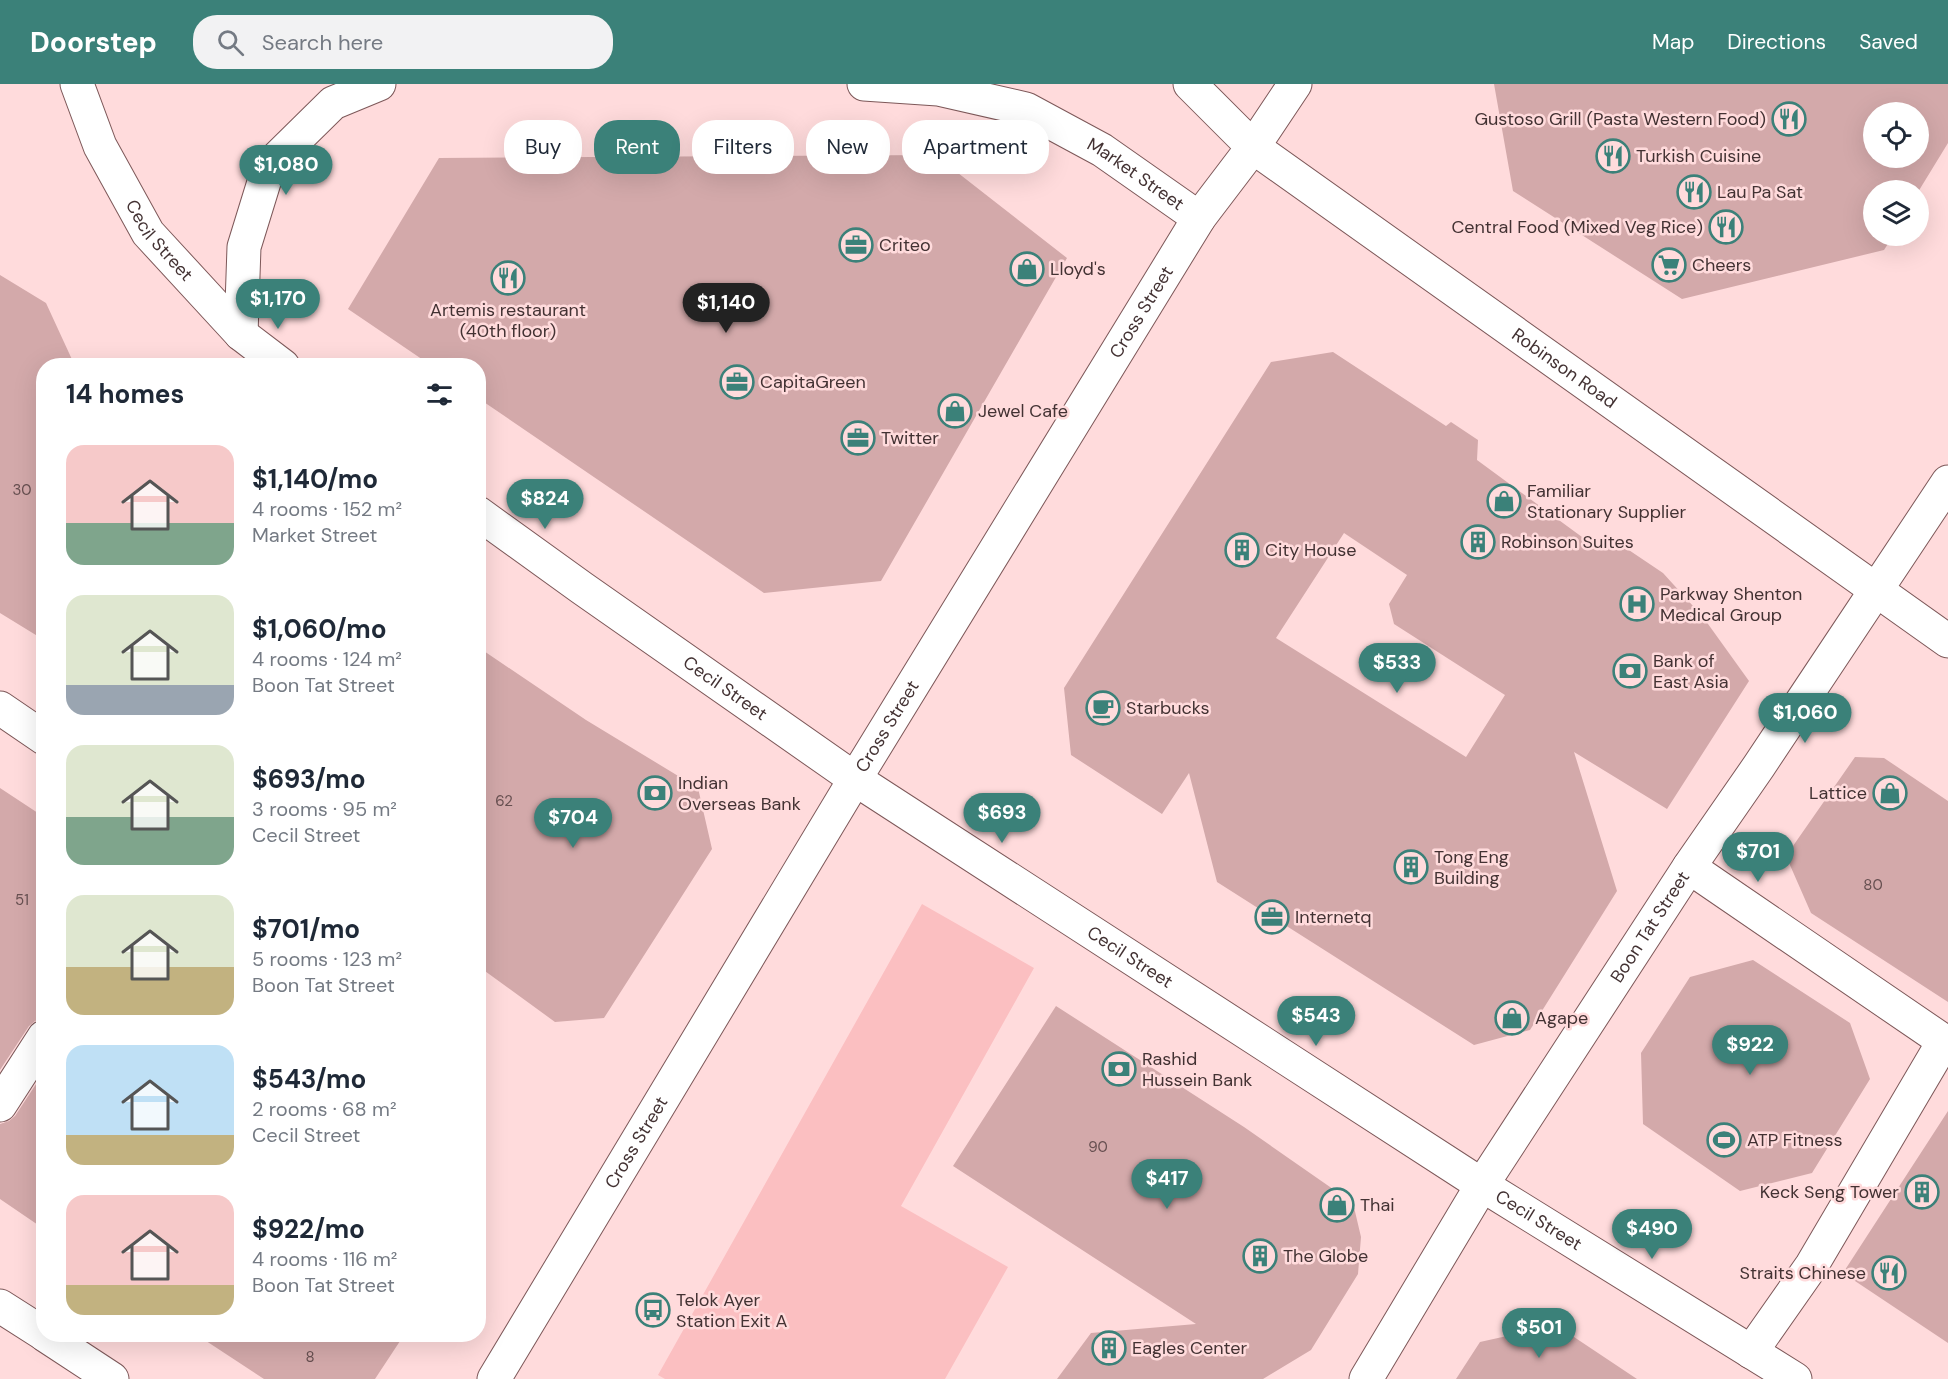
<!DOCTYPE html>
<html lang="en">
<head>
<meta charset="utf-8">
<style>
  :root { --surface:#fff; --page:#f2f2f3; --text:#1f2937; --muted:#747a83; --accent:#3b8179 }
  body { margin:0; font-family:"DM Sans",sans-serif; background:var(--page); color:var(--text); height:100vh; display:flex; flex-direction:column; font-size:22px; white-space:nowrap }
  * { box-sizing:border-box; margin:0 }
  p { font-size:20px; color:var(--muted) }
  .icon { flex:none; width:33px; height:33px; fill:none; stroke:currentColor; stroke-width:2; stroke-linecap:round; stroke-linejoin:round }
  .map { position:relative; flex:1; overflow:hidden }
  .details { position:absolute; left:36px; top:274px; width:450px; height:984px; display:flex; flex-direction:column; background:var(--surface); border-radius:24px; box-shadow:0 6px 24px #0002 }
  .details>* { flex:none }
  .guide { position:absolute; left:504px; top:36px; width:570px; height:54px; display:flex; gap:12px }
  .tools { position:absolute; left:1863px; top:18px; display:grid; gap:12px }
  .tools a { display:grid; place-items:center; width:66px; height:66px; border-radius:50%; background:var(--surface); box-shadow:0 6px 24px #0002; font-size:30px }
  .price { position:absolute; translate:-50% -51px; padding:0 14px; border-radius:21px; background:var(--accent); color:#fff; font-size:20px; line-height:39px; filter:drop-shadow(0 2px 3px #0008) }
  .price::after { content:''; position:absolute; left:50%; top:36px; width:18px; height:14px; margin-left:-9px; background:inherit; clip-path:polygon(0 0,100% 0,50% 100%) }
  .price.current { background:#222; color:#fff }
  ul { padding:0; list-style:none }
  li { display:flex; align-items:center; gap:18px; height:150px; padding:0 30px }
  li span { display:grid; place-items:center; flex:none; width:168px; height:120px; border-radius:18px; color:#555 }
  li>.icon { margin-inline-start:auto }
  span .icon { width:72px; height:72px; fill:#fffc; stroke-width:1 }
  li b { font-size:26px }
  h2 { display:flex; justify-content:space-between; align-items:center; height:72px; padding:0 30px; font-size:26px }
  .chip { padding:0 21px; border-radius:24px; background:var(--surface); box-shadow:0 6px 24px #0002; font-size:21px; line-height:54px }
  .chip.current { background:var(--accent); color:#fff }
  header { display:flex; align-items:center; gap:36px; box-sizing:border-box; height:84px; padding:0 30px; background:var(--accent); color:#fff }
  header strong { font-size:28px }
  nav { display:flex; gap:33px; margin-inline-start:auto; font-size:21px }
  .search { width:420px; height:54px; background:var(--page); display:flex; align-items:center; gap:15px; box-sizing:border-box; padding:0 21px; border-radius:24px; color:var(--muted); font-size:22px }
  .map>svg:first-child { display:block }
  .green { fill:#fbbfc1 }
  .building { fill:#d3a9aa; fill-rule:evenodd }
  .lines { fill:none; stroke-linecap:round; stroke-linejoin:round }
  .pedestrian-casing { stroke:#7d5859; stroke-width:35 }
  .minor-casing { stroke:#7d5859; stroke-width:35 }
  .secondary-casing { stroke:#7d5859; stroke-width:35 }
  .primary-casing { stroke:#7d5859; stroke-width:35 }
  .trunk-casing { stroke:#7d5859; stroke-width:35 }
  .pedestrian { stroke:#fff; stroke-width:33 }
  .minor { stroke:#fff; stroke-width:33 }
  .secondary { stroke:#fff; stroke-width:33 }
  .primary { stroke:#fff; stroke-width:33 }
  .trunk { stroke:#fff; stroke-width:33 }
  .labels { text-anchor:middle; stroke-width:5; stroke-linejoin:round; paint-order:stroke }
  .number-label { font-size:15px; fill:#675051 }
  .poi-label { font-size:18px; fill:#433233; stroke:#ffdbdc; text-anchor:start }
  .street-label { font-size:18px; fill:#433233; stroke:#ffdbdc }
</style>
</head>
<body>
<header>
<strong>Doorstep</strong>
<div class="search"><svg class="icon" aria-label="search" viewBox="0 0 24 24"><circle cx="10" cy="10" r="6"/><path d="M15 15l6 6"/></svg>Search here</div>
<nav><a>Map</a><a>Directions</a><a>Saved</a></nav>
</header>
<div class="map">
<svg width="1948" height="1295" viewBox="0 0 1948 1295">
  <rect width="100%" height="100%" fill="#ffdbdc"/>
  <!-- green -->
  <path class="green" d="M 922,820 L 1034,884 L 901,1122 L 1008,1183 L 945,1295 L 665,1295 L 658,1291 Z"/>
  <!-- building -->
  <path class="building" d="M 1494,0 L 1948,0 L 1948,59 L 1918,108 L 1918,106 L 1874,106 L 1874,152 L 1893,152 L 1884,166 L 1682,215 L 1513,107 ZM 1874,28 L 1918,28 L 1918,74 L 1874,74 Z
    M 935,71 L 1067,174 L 881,497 L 764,509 L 478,314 L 478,282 L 432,282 L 348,225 L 439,74 Z
    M 0,191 L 46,219 L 75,282 L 44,282 L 44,556 L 0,529 Z
    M 1333,268 L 1446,342 L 1451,338 L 1478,356 L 1477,376 L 1597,464 L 1605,450 L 1663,489 L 1703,533 L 1749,597 L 1667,725 L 1574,668 L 1617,807 L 1530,946 L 1474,961 L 1217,798 L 1189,689 L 1162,730 L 1071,671 L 1064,604 L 1271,278 ZM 1344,449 L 1407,491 L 1389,520 L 1394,540 L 1505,611 L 1466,673 L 1276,554 Z
    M 478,563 L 586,636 L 698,704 L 712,765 L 604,934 L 555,938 L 478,882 Z
    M 1855,673 L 1884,674 L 1948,717 L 1948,918 L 1811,829 L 1786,772 Z
    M 0,704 L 44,733 L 44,934 L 35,937 L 29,942 L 0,986 Z
    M 1753,876 L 1850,939 L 1870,995 L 1812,1089 L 1740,1107 L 1643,1040 L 1641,969 L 1690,893 Z
    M 1056,922 L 1244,1043 L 1353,1119 L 1361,1153 L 1358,1190 L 1311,1266 L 1263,1295 L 1057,1295 L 1091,1249 L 1196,1240 L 953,1082 Z
    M 44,988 L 44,1145 L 0,1115 L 0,1040 L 9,1037 L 15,1032 Z
    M 1948,1027 L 1948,1259 L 1843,1189 Z
    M 1556,1241 L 1637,1295 L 1456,1295 L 1480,1258 Z
    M 197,1251 L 404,1251 L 375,1295 L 264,1295 Z"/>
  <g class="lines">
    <defs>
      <path id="pedestrian" d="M 0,624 L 44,654
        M 0,1021 L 44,953"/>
      <g id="minor">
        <path id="s1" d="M 864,0 L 938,5 L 1026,25 L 1102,66 L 1199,134"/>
        <path d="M 241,250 L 244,163 L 269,82 L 333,19 L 379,0"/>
        <path d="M 1689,783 L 1948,960"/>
        <path d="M 0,1222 L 44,1250"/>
        <path d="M 45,1251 L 112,1295"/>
        <path d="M 1751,1268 L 1812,1181 L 1944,957"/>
        <path id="s2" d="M 1366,1295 L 1482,1101 L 1689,783 L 1759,682 L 1948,398"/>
      </g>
      <g id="secondary">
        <path id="s3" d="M 77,0 L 100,62 L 148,149 L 241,250 L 283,282"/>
        <path id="s4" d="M 478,429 L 582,504 L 855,695 L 1482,1101 L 1795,1295"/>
      </g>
      <g id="primary">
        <path id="s5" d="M 494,1295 L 855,695 L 1199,134 L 1253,63 L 1295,0"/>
      </g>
      <g id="trunk">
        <path id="s6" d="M 1190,0 L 1253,63 L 1948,557"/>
      </g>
    </defs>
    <!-- pedestrian casing -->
    <use href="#pedestrian" class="pedestrian-casing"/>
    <!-- minor casing -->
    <use href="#minor" class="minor-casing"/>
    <!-- secondary casing -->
    <use href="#secondary" class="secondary-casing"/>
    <!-- primary casing -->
    <use href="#primary" class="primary-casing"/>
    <!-- trunk casing -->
    <use href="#trunk" class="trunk-casing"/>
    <!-- pedestrian -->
    <use href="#pedestrian" class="pedestrian"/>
    <!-- minor -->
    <use href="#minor" class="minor"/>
    <!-- secondary -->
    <use href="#secondary" class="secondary"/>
    <!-- primary -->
    <use href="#primary" class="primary"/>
    <!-- trunk -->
    <use href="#trunk" class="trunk"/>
  </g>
  <!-- icons -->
  <defs>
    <symbol id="restaurant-ring" viewBox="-11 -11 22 22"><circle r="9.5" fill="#ffdbdc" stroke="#3b8179" stroke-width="1.5"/><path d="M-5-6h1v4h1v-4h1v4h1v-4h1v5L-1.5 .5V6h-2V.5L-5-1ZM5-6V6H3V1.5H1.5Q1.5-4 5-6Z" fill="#3b8179"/></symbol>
    <symbol id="office-ring" viewBox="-11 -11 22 22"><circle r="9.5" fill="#ffdbdc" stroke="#3b8179" stroke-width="1.5"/><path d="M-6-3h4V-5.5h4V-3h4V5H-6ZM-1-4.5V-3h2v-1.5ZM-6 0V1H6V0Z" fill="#3b8179"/></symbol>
    <symbol id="supermarket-ring" viewBox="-11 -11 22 22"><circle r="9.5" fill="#ffdbdc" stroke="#3b8179" stroke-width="1.5"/><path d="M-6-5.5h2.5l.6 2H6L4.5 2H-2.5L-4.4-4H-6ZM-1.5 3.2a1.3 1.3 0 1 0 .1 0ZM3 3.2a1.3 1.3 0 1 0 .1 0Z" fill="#3b8179"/></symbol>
    <symbol id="shop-ring" viewBox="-11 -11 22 22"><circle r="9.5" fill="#ffdbdc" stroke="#3b8179" stroke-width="1.5"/><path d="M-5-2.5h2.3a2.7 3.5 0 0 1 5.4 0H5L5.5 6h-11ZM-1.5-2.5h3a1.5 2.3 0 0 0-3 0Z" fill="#3b8179"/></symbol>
    <symbol id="building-ring" viewBox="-11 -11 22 22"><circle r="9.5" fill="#ffdbdc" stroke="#3b8179" stroke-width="1.5"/><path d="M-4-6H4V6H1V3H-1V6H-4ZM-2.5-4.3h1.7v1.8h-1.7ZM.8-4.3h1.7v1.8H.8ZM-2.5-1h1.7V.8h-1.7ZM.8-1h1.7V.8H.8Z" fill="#3b8179"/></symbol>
    <symbol id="hospital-ring" viewBox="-11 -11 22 22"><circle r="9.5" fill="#ffdbdc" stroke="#3b8179" stroke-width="1.5"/><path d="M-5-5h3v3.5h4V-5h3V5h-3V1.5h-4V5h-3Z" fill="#3b8179"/></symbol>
    <symbol id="bank-ring" viewBox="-11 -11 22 22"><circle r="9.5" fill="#ffdbdc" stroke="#3b8179" stroke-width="1.5"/><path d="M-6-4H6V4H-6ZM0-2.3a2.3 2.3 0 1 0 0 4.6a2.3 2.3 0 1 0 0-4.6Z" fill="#3b8179"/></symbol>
    <symbol id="cafe-ring" viewBox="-11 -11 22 22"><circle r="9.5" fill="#ffdbdc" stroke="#3b8179" stroke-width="1.5"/><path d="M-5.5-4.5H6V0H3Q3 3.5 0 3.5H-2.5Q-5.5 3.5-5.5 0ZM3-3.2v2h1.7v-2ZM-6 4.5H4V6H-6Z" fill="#3b8179"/></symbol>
    <symbol id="stadium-ring" viewBox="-11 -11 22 22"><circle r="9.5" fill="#ffdbdc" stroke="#3b8179" stroke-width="1.5"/><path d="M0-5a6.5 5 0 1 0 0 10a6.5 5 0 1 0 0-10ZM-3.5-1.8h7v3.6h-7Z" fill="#3b8179"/></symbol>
    <symbol id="bus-ring" viewBox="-11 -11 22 22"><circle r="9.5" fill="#ffdbdc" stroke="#3b8179" stroke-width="1.5"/><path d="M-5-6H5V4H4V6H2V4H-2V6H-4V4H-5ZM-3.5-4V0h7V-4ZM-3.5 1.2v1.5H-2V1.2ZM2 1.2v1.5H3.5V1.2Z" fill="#3b8179"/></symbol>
  </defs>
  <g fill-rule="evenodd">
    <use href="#restaurant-ring" x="1770" y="16" width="38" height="38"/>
    <use href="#restaurant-ring" x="1594" y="53" width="38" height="38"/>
    <use href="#restaurant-ring" x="1675" y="89" width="38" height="38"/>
    <use href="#restaurant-ring" x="1707" y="124" width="38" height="38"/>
    <use href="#office-ring" x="837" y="142" width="38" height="38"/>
    <use href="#supermarket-ring" x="1650" y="162" width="38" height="38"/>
    <use href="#shop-ring" x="1008" y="166" width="38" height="38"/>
    <use href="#restaurant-ring" x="489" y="175" width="38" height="38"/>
    <use href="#office-ring" x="718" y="279" width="38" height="38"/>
    <use href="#shop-ring" x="936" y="308" width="38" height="38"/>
    <use href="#office-ring" x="839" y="335" width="38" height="38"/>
    <use href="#shop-ring" x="1485" y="398" width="38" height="38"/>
    <use href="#building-ring" x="1459" y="439" width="38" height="38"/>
    <use href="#building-ring" x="1223" y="447" width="38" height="38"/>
    <use href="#hospital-ring" x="1618" y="501" width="38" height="38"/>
    <use href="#bank-ring" x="1611" y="568" width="38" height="38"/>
    <use href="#cafe-ring" x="1084" y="605" width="38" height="38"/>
    <use href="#bank-ring" x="636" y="690" width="38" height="38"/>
    <use href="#shop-ring" x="1871" y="690" width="38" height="38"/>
    <use href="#building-ring" x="1392" y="764" width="38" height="38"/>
    <use href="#office-ring" x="1253" y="814" width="38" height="38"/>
    <use href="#shop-ring" x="1493" y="915" width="38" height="38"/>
    <use href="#bank-ring" x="1100" y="966" width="38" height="38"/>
    <use href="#stadium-ring" x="1705" y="1037" width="38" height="38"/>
    <use href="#building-ring" x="1903" y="1089" width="38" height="38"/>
    <use href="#shop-ring" x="1318" y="1102" width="38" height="38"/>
    <use href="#building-ring" x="1241" y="1153" width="38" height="38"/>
    <use href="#restaurant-ring" x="1870" y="1170" width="38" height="38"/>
    <use href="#bus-ring" x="634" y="1207" width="38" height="38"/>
    <use href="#building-ring" x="1090" y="1245" width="38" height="38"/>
  </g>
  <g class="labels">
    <!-- number labels -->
    <g class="number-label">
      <text x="22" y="411">30</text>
      <text x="504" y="722">62</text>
      <text x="1873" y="806">80</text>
      <text x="22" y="821">51</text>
      <text x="1098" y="1068">90</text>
      <text x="310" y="1278">8</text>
    </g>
    <!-- poi labels -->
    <g class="poi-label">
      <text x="1766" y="41" text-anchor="end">Gustoso Grill (Pasta Western Food)</text>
      <text x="1636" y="78">Turkish Cuisine</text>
      <text x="1717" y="114">Lau Pa Sat</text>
      <text x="1703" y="149" text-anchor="end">Central Food (Mixed Veg Rice)</text>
      <text x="879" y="167">Criteo</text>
      <text x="1692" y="187">Cheers</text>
      <text x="1050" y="191">Lloyd's</text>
      <text x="508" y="232" text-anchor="middle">Artemis restaurant<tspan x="508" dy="21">(40th floor)</tspan></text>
      <text x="760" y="304">CapitaGreen</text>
      <text x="978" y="333">Jewel Cafe</text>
      <text x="881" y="360">Twitter</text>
      <text x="1527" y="413">Familiar<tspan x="1527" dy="21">Stationary Supplier</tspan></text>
      <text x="1501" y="464">Robinson Suites</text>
      <text x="1265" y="472">City House</text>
      <text x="1660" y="516">Parkway Shenton<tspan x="1660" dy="21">Medical Group</tspan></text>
      <text x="1653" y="583">Bank of<tspan x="1653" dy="21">East Asia</tspan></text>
      <text x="1126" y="630">Starbucks</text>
      <text x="678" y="705">Indian<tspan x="678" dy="21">Overseas Bank</tspan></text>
      <text x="1867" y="715" text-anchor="end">Lattice</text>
      <text x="1434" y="779">Tong Eng<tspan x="1434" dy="21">Building</tspan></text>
      <text x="1295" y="839">Internetq</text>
      <text x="1535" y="940">Agape</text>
      <text x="1142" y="981">Rashid<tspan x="1142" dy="21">Hussein Bank</tspan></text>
      <text x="1747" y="1062">ATP Fitness</text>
      <text x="1899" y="1114" text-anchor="end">Keck Seng Tower</text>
      <text x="1360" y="1127">Thai</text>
      <text x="1283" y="1178">The Globe</text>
      <text x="1866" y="1195" text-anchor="end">Straits Chinese</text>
      <text x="676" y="1222">Telok Ayer<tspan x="676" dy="21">Station Exit A</tspan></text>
      <text x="1132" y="1270">Eagles Center</text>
    </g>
    <!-- street labels -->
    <g class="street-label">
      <text dy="6" stroke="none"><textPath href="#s1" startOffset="292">Market Street</textPath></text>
      <text dy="6" stroke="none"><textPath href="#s3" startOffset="178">Cecil Street</textPath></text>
      <text dy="6" stroke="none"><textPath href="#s5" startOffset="1248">Cross Street</textPath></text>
      <text dy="6" stroke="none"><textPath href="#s6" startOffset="471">Robinson Road</textPath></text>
      <text dy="6" stroke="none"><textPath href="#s4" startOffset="303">Cecil Street</textPath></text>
      <text dy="6" stroke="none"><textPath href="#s5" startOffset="762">Cross Street</textPath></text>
      <text dy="6" stroke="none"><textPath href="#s2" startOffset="534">Boon Tat Street</textPath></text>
      <text dy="6" stroke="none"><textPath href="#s4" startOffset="789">Cecil Street</textPath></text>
      <text dy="6" stroke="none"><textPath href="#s5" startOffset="276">Cross Street</textPath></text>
      <text dy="6" stroke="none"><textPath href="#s4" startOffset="1275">Cecil Street</textPath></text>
    </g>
  </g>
</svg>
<div class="tools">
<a><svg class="icon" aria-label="locate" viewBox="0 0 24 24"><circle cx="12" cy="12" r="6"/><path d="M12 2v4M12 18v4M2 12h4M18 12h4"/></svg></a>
<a><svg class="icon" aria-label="layers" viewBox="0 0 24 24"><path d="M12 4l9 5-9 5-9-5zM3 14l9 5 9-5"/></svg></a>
</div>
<b class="price" style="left:286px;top:112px">$1,080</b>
<b class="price" style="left:278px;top:246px">$1,170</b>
<b class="price current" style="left:726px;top:250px">$1,140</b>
<b class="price" style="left:545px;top:446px">$824</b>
<b class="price" style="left:1397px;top:610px">$533</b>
<b class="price" style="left:1805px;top:660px">$1,060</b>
<b class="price" style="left:1002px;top:760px">$693</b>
<b class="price" style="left:573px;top:765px">$704</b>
<b class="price" style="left:1758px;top:799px">$701</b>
<b class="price" style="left:1316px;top:963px">$543</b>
<b class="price" style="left:1750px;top:992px">$922</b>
<b class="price" style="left:1167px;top:1126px">$417</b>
<b class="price" style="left:1652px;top:1176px">$490</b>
<b class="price" style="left:1539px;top:1275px">$501</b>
<div class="guide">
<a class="chip">Buy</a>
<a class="chip current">Rent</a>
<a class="chip">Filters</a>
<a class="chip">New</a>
<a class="chip">Apartment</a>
</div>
<section class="details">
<h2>14 homes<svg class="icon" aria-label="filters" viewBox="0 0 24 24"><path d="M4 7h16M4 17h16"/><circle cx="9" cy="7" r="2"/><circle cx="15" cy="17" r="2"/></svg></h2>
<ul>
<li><span style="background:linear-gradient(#f6c9c9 65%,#7fa58c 0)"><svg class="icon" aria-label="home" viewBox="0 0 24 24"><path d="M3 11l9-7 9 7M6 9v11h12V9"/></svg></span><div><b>$1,140/mo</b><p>4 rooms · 152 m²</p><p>Market Street</p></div></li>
<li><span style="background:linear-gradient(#dfe7d0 75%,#9aa5b1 0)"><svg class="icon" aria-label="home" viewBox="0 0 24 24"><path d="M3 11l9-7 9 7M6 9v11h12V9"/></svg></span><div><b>$1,060/mo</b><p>4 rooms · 124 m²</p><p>Boon Tat Street</p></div></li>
<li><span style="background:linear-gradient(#dfe7d0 60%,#7fa58c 0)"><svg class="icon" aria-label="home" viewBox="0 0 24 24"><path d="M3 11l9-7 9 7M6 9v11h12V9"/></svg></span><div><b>$693/mo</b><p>3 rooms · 95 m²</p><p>Cecil Street</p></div></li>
<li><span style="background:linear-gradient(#dfe7d0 60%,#c2b280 0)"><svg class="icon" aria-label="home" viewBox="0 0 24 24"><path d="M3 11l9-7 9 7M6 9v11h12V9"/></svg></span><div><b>$701/mo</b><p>5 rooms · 123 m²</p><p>Boon Tat Street</p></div></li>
<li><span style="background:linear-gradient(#bfe0f5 75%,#c2b280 0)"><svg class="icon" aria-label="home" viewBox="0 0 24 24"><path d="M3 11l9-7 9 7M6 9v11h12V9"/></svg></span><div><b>$543/mo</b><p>2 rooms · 68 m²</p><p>Cecil Street</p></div></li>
<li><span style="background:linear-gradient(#f6c9c9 75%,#c2b280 0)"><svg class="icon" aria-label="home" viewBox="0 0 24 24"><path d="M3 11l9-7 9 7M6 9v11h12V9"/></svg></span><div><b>$922/mo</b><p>4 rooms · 116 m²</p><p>Boon Tat Street</p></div></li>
</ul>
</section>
</div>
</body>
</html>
